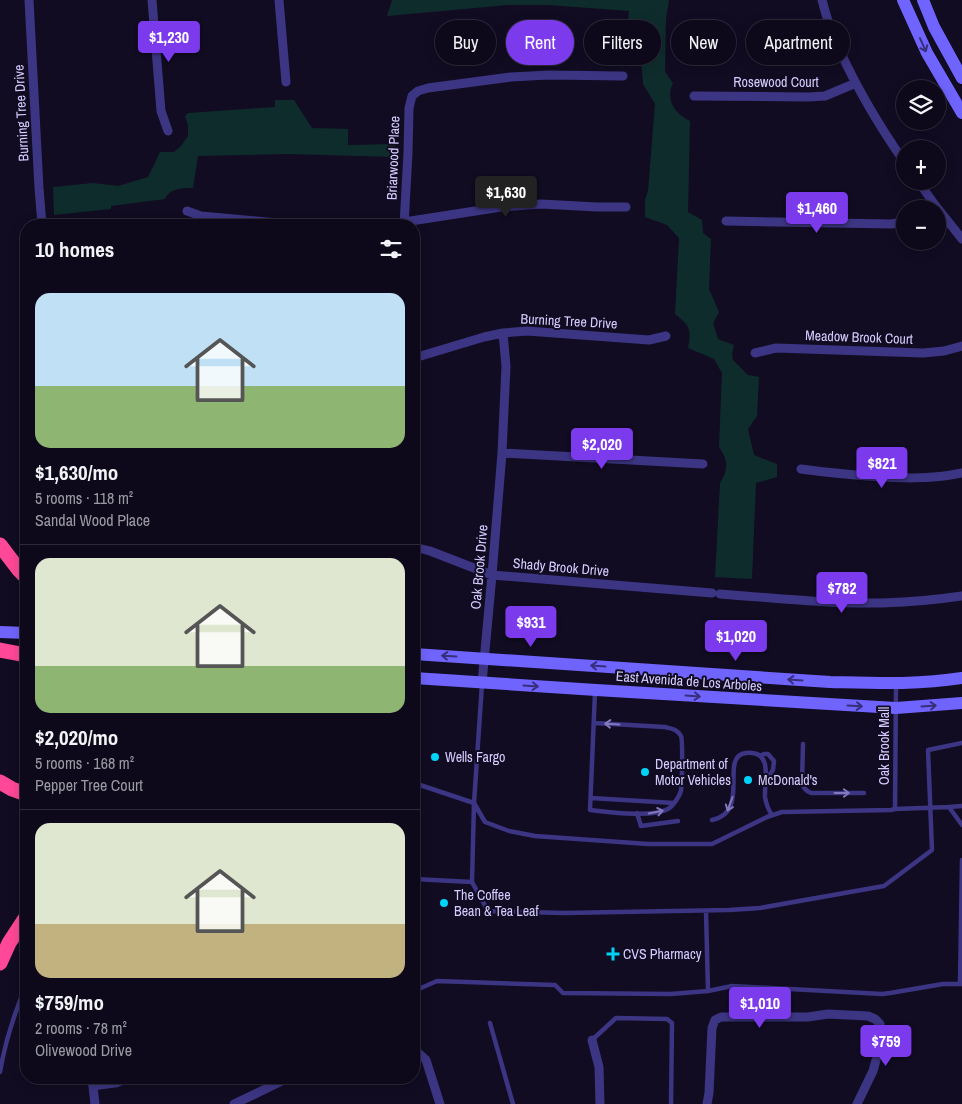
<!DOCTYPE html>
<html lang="en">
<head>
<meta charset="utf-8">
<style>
  :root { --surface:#0d091a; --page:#1b1727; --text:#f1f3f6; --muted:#9a9aa2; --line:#2d2a39; --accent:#7c3aed }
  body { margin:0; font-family:"Archivo Narrow",sans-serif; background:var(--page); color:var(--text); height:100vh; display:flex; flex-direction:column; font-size:19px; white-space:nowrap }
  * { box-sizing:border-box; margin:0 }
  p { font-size:16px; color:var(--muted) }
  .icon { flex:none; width:28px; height:28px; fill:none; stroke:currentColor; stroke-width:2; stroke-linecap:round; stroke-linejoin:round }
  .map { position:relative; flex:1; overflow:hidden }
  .details { position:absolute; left:20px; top:219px; width:400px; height:865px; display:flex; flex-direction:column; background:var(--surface); border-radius:20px; box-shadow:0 2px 12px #0003,0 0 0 1px var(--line) }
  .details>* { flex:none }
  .top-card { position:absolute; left:435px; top:20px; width:451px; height:45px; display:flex; gap:10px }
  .tools { position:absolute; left:896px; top:80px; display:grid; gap:10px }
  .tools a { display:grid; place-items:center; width:50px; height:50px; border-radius:50%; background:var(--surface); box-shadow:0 2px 12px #0003,0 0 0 1px var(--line); font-size:25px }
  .price { position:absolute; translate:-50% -42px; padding:0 11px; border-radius:5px; background:var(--accent); color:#fff; font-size:16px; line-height:32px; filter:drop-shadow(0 1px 2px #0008) }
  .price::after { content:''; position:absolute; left:50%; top:30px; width:15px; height:11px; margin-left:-8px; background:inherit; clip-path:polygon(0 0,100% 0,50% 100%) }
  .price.on { background:#222; color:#fff }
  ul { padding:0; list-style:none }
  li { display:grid; align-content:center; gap:10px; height:265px; padding:0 15px }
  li+li { border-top:1px solid var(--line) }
  li span { display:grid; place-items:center; height:155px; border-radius:15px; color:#555 }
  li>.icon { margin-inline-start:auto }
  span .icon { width:90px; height:90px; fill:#fffc; stroke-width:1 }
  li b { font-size:21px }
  h2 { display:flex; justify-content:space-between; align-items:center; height:60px; padding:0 15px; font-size:21px }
  .tag { padding:0 18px; border-radius:22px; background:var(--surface); box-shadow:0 2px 12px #0003,0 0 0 1px var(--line); font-size:18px; line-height:45px }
  .tag.on { background:var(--accent); color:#fff }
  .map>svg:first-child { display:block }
  .park { fill:#0f2c2c }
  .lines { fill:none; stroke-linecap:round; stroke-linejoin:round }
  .lane { stroke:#3c3583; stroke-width:4.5 }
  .street { stroke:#3c3583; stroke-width:9 }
  .secondary { stroke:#7064ff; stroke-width:12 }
  .highway { stroke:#ff4897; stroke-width:15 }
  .oneway { stroke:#372f7a }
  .oneway2 { stroke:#8179bb }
  .poi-dot { fill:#00d3f8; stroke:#110c22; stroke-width:2 }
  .labels { text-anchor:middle; stroke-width:4; stroke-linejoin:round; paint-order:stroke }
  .street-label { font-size:14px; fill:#d5cdff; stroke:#110c22 }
  .poi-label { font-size:14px; fill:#d5cdff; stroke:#110c22; text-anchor:start }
</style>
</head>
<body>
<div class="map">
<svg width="962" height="1104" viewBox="0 0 962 1104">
  <rect width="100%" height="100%" fill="#110c22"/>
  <!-- park -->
  <path class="park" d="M 392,0 L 669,0 L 666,19 L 665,72 L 673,83 C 665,100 675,114 690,121 L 688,212 L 702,220 L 703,233 L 711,239 L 709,289 L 719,312 L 713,323 L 718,339 L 734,345 L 732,354 L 733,360 L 748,375 L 759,377 L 757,416 L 748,429 L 754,455 L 777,464 L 777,477 L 756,483 L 752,579 L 715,577 L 720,483 C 729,469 728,460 719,447 L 722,373 L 714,359 L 688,348 C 692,329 689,325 675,314 L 679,238 L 667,225 L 645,217 L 645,200 L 648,191 L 655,104 L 643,84 L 642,69 L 639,62 L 625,55 L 629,11 L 548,5 L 508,5 L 387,16 Z
    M 275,100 L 294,100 L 312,128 L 348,129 L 348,145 L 395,144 L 394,157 L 288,154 L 198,156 L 193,188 C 182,188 170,188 165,199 L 111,206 L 111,209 L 54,215 L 53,187 L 93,183 L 118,186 L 148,177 L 160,152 L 174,152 L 181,146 L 188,136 L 188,125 L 185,116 L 188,113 L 275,107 Z"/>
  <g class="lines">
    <!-- lane -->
    <path class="lane" d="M 482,684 L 474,803 L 472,882 L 488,911 L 564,913 L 729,910 L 760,908 L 884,886 L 932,850 L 928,750 L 962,743
      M 594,723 L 665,727 C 672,729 677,729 681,736 C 683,740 682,784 681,791 C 679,797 673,806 668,809 C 652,818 609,812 590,810 L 595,692
      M 803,744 L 802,783 C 803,788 806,791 811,793 L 864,793
      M 760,756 L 764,754 L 768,754 L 774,761 L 773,770 L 767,779
      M 414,783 L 474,803 L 485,822 L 509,831 L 535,836 L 648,844 L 712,844 L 767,817 L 782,812 L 891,810 L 895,809 L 949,807 L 962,806
      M 591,798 L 674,803
      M 949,807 L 962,825
      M 895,809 L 896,685
      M 637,813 L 641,826 L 678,821
      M 712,820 C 752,812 718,756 746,753 C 774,750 764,781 765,797 C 766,804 768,809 772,815
      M 414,879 L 472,882
      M 706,911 L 708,991
      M 960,983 L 962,860
      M 414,991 L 437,981 L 555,985 L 563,993 L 671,994 L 708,991 L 732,986 L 882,994 L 890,993 L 943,984 L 962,984
      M 490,1023 L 513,1104
      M 592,1040 L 616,1018 L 667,1019 L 672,1023 L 671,1104
      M 0,1072 C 5,1042 14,1014 26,986
      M 94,1088 L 117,1085 L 134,1078"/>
    <!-- street -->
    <path class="street" d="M 29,0 L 39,188 L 42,225
      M 152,0 L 161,111 L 168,131
      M 279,0 L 286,82
      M 822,0 C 825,11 828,22 832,33 C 851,78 877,123 905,163
      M 694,96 L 808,97 L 825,96 L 856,83
      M 918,181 L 935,205 L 962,239
      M 187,211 L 201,216 L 299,225
      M 726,221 L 892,224 L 905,221
      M 385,225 L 501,207 L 541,204 L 597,207 L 626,207
      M 404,225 L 408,153 L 409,108 L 412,96 L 418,91 L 428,88 L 511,77 L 548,75 L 623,76
      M 755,353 L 776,348 L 923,353 L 944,351 L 962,346
      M 414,358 L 484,337 L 503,333 L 527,331 L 649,340 L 666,336
      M 502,453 L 703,464
      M 801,469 C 822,472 844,474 866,476 C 898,478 930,480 962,473
      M 414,547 L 430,551 L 492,575 L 712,593
      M 720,594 C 774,598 828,604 882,603 C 909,602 935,600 962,596
      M 482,683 L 492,575 L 502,453 L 506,366 L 503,333
      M 592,1040 L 599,1067 L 600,1104
      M 414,1049 L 426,1060 L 440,1104
      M 92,1078 L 95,1104
      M 234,1104 L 284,1080 L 286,1078
      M 707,1104 L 709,1093 L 712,1028 L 715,1020 L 721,1017 L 808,1017 L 828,1014 L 868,1016 L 875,1019 L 880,1024 L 881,1034 L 878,1053 L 873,1071 L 857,1104"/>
    <!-- secondary -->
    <path class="secondary" d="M 903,0 L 927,53 L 962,113
      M 923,0 L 934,27 L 962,78
      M 0,632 L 26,633
      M 414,654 L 830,682 C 874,683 918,685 962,678
      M 414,678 L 596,690 L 879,707 L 896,708 L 962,703"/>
    <!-- highway -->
    <path class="highway" d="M 0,545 L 19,570 L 26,577
      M 0,650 L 26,655
      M 0,782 L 12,789 L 26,794
      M 0,963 L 9,943 L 26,917"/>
  </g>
  <!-- one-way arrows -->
  <defs><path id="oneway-shaft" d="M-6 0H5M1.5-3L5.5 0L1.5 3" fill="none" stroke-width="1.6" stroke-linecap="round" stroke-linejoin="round" transform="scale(1.25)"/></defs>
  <g class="oneway">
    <use href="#oneway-shaft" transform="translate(923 45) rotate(66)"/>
    <use href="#oneway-shaft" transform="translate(449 656) rotate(-177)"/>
    <use href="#oneway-shaft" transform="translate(598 666) rotate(-176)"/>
    <use href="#oneway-shaft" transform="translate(795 680) rotate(-176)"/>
    <use href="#oneway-shaft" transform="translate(531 686) rotate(4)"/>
    <use href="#oneway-shaft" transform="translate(693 696) rotate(4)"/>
    <use href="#oneway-shaft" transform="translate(855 706) rotate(3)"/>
    <use href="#oneway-shaft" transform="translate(929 706) rotate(-4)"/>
  </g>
  <g class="oneway2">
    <use href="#oneway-shaft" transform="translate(612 724) rotate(-177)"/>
    <use href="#oneway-shaft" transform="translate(842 793)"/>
    <use href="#oneway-shaft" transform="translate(730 804) rotate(110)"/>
    <use href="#oneway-shaft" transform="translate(656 812) rotate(-11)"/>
  </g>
  <!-- markers -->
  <g class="poi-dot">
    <circle cx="435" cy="757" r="5"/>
    <circle cx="645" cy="772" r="5"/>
    <circle cx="748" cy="780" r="5"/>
    <circle cx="444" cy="903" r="5"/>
    <path d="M610.5 946.5h5v5h5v5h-5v5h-5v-5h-5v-5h5z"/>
  </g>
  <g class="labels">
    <!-- street labels -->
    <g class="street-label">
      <text x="776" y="87">Rosewood Court</text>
      <text transform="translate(21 113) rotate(-93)" y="5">Burning Tree Drive</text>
      <text transform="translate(393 158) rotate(-88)" y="5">Briarwood Place</text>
      <text transform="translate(569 321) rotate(3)" y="5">Burning Tree Drive</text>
      <text transform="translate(859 337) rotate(2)" y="5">Meadow Brook Court</text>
      <text transform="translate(479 567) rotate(-85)" y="5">Oak Brook Drive</text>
      <text transform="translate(561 567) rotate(5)" y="5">Shady Brook Drive</text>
      <text transform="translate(689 681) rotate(4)" y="5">East Avenida de Los Arboles</text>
      <text transform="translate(884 746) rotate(-90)" y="5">Oak Brook Mall</text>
    </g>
    <!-- poi labels -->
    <g class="poi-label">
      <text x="445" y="762">Wells Fargo</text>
      <text x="655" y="769">Department of<tspan x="655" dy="16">Motor Vehicles</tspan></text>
      <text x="758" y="785">McDonald's</text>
      <text x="454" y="900">The Coffee<tspan x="454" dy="16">Bean &amp; Tea Leaf</tspan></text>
      <text x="623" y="959">CVS Pharmacy</text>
    </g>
  </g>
</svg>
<div class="tools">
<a><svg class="icon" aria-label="layers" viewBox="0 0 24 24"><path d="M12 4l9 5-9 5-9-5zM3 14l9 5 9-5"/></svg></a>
<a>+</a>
<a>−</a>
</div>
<b class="price" style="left:169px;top:63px">$1,230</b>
<b class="price on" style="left:506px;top:218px">$1,630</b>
<b class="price" style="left:817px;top:234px">$1,460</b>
<b class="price" style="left:602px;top:470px">$2,020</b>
<b class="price" style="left:882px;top:489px">$821</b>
<b class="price" style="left:842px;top:614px">$782</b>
<b class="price" style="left:531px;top:648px">$931</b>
<b class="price" style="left:736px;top:662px">$1,020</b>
<b class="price" style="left:760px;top:1029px">$1,010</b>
<b class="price" style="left:886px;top:1067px">$759</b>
<div class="top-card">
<a class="tag">Buy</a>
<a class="tag on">Rent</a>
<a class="tag">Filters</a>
<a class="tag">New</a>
<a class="tag">Apartment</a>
</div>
<section class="details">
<h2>10 homes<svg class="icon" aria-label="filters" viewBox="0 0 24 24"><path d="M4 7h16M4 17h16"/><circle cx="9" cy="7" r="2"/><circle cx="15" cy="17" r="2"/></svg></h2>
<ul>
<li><span style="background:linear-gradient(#bfe0f5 60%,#8fb573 0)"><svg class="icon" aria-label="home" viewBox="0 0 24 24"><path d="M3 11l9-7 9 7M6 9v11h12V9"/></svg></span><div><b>$1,630/mo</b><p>5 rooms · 118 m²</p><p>Sandal Wood Place</p></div></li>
<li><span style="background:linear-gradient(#dfe7d0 70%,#8fb573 0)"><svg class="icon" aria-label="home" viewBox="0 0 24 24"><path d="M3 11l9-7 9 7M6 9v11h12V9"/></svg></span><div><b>$2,020/mo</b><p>5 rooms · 168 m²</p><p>Pepper Tree Court</p></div></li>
<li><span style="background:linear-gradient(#dfe7d0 65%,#c2b280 0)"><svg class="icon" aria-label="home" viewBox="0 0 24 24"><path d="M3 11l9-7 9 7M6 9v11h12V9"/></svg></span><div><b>$759/mo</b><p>2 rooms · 78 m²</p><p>Olivewood Drive</p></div></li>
</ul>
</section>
</div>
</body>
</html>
